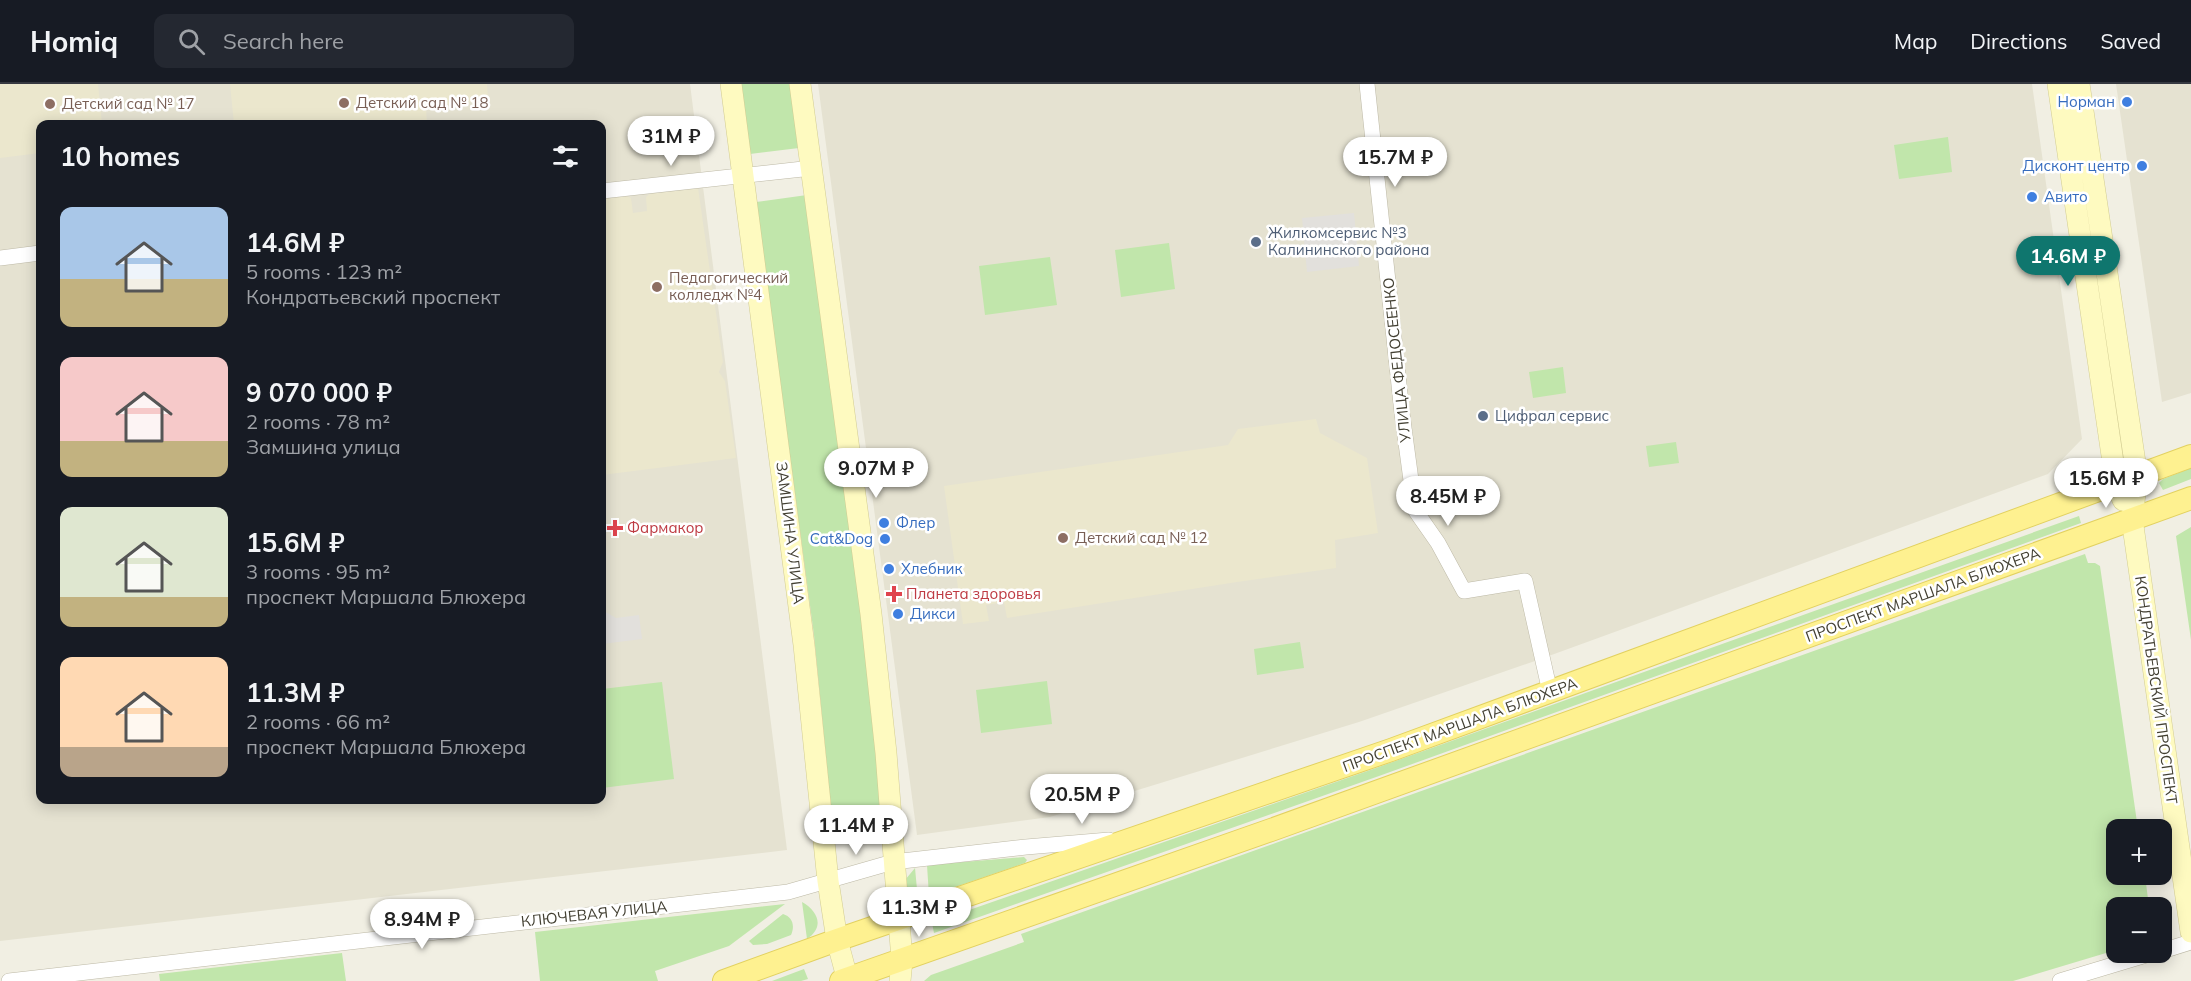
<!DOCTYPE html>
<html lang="en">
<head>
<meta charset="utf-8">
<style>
  :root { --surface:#171b24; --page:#242831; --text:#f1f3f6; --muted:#9ea1a6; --line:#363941; --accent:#0f766e }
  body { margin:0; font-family:Mulish,sans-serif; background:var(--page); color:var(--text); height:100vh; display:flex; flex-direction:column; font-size:22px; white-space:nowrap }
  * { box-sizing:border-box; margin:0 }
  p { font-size:20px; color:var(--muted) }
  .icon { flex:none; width:33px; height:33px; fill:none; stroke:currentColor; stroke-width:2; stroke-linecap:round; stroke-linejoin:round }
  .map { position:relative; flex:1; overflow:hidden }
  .drawer { position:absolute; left:36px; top:36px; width:570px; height:684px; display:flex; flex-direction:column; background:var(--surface); border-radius:12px; box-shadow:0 3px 15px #0003 }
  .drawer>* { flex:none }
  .buttons { position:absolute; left:2106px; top:735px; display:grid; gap:12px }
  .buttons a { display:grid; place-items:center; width:66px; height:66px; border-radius:12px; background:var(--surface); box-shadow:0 3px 15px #0003; font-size:30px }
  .price { position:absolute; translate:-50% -51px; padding:0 14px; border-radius:21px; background:#fff; color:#222; font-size:20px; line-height:39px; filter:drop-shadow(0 2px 3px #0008) }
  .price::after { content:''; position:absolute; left:50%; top:36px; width:18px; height:14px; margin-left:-9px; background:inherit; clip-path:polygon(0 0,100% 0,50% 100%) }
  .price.on { background:var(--accent); color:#fff }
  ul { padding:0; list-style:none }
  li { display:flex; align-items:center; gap:18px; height:150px; padding:0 24px }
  li span { display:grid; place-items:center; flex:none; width:168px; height:120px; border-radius:12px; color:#555 }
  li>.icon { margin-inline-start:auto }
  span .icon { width:72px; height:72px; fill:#fffc; stroke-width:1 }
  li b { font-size:26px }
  h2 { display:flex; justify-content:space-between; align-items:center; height:72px; padding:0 24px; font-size:26px }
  header { display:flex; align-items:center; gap:36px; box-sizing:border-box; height:84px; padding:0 30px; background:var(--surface); border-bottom:2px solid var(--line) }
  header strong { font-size:28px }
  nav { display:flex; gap:33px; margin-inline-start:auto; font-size:21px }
  .search { width:420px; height:54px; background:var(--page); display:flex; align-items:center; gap:15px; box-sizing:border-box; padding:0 21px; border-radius:12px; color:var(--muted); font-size:22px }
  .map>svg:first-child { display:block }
  .residential { fill:#e5e2d1; fill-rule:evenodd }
  .education { fill:#ebe7cd }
  .green { fill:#c1e6ab }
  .parking { fill:#e2e0dc }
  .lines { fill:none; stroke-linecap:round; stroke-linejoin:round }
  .street-casing { stroke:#bdb9a6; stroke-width:16 }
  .secondary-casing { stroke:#d2cc92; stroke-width:22 }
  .primary-casing { stroke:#e2d160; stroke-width:24 }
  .street { stroke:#fff; stroke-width:15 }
  .secondary { stroke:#fefac0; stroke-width:21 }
  .primary { stroke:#fef190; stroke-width:22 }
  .shop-dot { fill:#3f7fe0; stroke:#fff; stroke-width:2 }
  .education-dot { fill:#8d6e63; stroke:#fff; stroke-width:2 }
  .service-dot { fill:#5c6f8a; stroke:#fff; stroke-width:2 }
  .health-dot { fill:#e0444e; stroke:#fff; stroke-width:2 }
  .labels { text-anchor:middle; stroke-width:5; stroke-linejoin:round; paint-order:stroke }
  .shop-label { font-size:15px; fill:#366cbe; stroke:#fff; text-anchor:start }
  .education-label { font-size:15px; fill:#785e54; stroke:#fff; text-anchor:start }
  .service-label { font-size:15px; fill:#4e5e75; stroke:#fff; text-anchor:start }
  .street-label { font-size:15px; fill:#434033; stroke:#fff }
  .health-label { font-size:15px; fill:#be3a42; stroke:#fff; text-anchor:start }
</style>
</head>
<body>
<header>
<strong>Homiq</strong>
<div class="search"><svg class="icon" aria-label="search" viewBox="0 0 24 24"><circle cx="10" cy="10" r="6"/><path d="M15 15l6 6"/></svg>Search here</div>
<nav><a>Map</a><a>Directions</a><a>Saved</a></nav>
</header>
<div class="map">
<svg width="2191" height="897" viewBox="0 0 2191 897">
  <rect width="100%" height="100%" fill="#f1efe3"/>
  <!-- residential -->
  <path class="residential" d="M 0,0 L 690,0 L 787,766 L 0,857 ZM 40,40 L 602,40 L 602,716 L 40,716 Z
    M 818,0 L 2032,0 L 2082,355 L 2048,390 L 1535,577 L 1359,638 L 1050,733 L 917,751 Z
    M 2116,0 L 2191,0 L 2191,309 L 2162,318 Z"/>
  <!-- education -->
  <path class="education" d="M 0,0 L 98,0 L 102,40 L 40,40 L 40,69 L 0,74 Z
    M 230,0 L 487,0 L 488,16 L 426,23 L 427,40 L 234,40 Z
    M 698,104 L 723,278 L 719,288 L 725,297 L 736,374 L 602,391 L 602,114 L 626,112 L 631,114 L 633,129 L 647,127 L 646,113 L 651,109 Z
    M 1316,335 L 1320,349 L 1367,374 L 1378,449 L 1335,456 L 1336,484 L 1237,498 L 1007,534 L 1004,518 L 986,521 L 989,537 L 963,540 L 944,402 L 1228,361 L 1238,345 Z"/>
  <!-- green -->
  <path class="green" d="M 741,0 L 790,0 L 799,64 L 750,70 Z
    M 1948,53 L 1952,88 L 1899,95 L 1894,61 Z
    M 807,111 L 863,542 L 877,669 L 882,749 L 834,754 L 814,551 L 756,118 Z
    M 1169,159 L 1175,205 L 1121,213 L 1115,166 Z
    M 1050,173 L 1057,221 L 985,231 L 979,182 Z
    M 1563,283 L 1566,309 L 1533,314 L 1529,288 Z
    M 1676,358 L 1679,379 L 1649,383 L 1646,362 Z
    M 2191,384 L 2191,395 L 2163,406 L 2159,399 L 2163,395 Z
    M 2079,432 L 2081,439 L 1379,692 L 934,849 L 932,839 L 1376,684 Z
    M 2191,443 L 2191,556 L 2176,452 Z
    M 2085,470 L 2088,479 L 2095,479 L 2100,482 L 2138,745 L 2116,746 L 2116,790 L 2145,791 L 2149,823 L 2116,824 L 2116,866 L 2013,897 L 924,897 L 931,891 L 1024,858 L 1021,850 Z
    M 1300,558 L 1304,584 L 1257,591 L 1254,565 Z
    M 1047,597 L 1052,640 L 981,649 L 976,606 Z
    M 662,598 L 674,695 L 602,704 L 602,605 Z
    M 1024,773 L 1027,776 L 1025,779 L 929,812 L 927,781 Z
    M 915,784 L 918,816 L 913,815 L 906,807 L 905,796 Z
    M 802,818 C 818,827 825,843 807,855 Z
    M 785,820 L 729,862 L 655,887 L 658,897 L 540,897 L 535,848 Z
    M 783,830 C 793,833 795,842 791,851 L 767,860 L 753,861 L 749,857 Z
    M 342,869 L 346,897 L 160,897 L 159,890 Z
    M 804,885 L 808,895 L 801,897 L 772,897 Z"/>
  <!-- parking -->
  <path class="parking" d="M 1354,129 L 1359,182 L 1307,188 L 1302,134 Z
    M 602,526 L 616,534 L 639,531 L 642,555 L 602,560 Z"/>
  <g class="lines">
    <defs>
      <path id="street" d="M 1367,0 L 1402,329 L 1415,426 L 1438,459 L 1464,507 L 1525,497 L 1550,608
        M 602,107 L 812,84
        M 0,174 L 40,169
        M 2162,867 L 2191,858
        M 9,897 L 788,808 L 893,778 L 1026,763 L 1109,756
        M 2060,897 L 2156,868"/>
      <path id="secondary" d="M 731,0 L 804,561 L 828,797 L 837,856 L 848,897
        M 800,0 L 871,530 L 886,669 L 902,876 L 900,897
        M 2058,0 L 2116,399 L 2123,416
        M 2079,0 L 2137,392 L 2132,435 L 2191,848"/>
      <path id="primary" d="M 724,897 L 837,856 L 1391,666 L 2191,372
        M 841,897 L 1271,746 L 2191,414"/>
    </defs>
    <!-- street casing -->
    <use href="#street" class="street-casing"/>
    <!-- secondary casing -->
    <use href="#secondary" class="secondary-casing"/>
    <!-- primary casing -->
    <use href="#primary" class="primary-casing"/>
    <!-- street -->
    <use href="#street" class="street"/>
    <!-- secondary -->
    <use href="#secondary" class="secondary"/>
    <!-- primary -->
    <use href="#primary" class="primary"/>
  </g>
  <!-- markers -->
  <g class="shop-dot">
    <circle cx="2127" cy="18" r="6"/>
    <circle cx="2142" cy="82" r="6"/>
    <circle cx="2032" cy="113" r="6"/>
    <circle cx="884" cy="439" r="6"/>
    <circle cx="885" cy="455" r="6"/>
    <circle cx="889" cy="485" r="6"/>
    <circle cx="898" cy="530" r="6"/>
  </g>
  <g class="education-dot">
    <circle cx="344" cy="19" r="6"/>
    <circle cx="50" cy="20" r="6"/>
    <circle cx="657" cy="203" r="6"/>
    <circle cx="1063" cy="454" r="6"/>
  </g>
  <g class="service-dot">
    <circle cx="1256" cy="158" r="6"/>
    <circle cx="1483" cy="332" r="6"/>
  </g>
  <g class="health-dot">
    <path d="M612 435h6v6h6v6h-6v6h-6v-6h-6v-6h6z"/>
    <path d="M891 501h6v6h6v6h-6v6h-6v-6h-6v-6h6z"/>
  </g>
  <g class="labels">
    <!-- shop labels -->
    <g class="shop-label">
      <text x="2115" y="23" text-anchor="end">Норман</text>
      <text x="2130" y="87" text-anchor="end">Дисконт центр</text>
      <text x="2044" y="118">Авито</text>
      <text x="896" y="444">Флер</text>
      <text x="873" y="460" text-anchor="end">Cat&amp;Dog</text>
      <text x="901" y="490">Хлебник</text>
      <text x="910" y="535">Дикси</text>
    </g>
    <!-- education labels -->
    <g class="education-label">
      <text x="356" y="24">Детский сад № 18</text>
      <text x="62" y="25">Детский сад № 17</text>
      <text x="669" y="199">Педагогический<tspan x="669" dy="17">колледж №4</tspan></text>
      <text x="1075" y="459">Детский сад № 12</text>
    </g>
    <!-- service labels -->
    <g class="service-label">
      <text x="1268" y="154">Жилкомсервис №3<tspan x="1268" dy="17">Калининского района</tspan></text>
      <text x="1495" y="337">Цифрал сервис</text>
    </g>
    <!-- street labels -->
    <g class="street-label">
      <text transform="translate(1397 276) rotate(-96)" y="5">УЛИЦА ФЕДОСЕЕНКО</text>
      <text transform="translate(790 449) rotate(83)" y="5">ЗАМШИНА УЛИЦА</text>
      <text transform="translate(1923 511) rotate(-20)" y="5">ПРОСПЕКТ МАРШАЛА БЛЮХЕРА</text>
      <text transform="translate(2156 606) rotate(82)" y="5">КОНДРАТЬЕВСКИЙ ПРОСПЕКТ</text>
      <text transform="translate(1460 641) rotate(-20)" y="5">ПРОСПЕКТ МАРШАЛА БЛЮХЕРА</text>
      <text transform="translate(594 830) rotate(-6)" y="5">КЛЮЧЕВАЯ УЛИЦА</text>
    </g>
    <!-- health labels -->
    <g class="health-label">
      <text x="627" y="449">Фармакор</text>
      <text x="906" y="515">Планета здоровья</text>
    </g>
  </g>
</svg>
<div class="buttons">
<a>+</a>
<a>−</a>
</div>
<b class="price" style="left:671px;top:83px">31M ₽</b>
<b class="price" style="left:1395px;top:104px">15.7M ₽</b>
<b class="price on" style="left:2068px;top:203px">14.6M ₽</b>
<b class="price" style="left:876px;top:415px">9.07M ₽</b>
<b class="price" style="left:2106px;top:425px">15.6M ₽</b>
<b class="price" style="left:1448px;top:443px">8.45M ₽</b>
<b class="price" style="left:1082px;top:741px">20.5M ₽</b>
<b class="price" style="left:856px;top:772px">11.4M ₽</b>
<b class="price" style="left:919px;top:854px">11.3M ₽</b>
<b class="price" style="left:422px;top:866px">8.94M ₽</b>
<section class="drawer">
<h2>10 homes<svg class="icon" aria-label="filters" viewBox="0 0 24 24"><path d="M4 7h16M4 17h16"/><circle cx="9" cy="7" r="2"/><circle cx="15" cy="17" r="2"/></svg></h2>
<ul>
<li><span style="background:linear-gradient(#a9c7e8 60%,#c2b280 0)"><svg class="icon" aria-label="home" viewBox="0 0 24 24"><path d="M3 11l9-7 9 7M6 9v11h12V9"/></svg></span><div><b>14.6M ₽</b><p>5 rooms · 123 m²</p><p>Кондратьевский проспект</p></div></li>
<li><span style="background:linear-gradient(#f6c9c9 70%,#c2b280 0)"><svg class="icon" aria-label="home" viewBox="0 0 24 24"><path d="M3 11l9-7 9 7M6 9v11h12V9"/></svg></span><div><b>9 070 000 ₽</b><p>2 rooms · 78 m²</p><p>Замшина улица</p></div></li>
<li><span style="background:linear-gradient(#dfe7d0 75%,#c2b280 0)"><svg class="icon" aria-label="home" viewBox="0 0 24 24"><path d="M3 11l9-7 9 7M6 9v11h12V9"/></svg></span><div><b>15.6M ₽</b><p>3 rooms · 95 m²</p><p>проспект Маршала Блюхера</p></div></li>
<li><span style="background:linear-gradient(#ffd9b3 75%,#b9a48a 0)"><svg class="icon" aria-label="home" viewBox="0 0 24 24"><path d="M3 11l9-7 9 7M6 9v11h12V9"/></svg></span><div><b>11.3M ₽</b><p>2 rooms · 66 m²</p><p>проспект Маршала Блюхера</p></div></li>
</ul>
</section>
</div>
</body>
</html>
